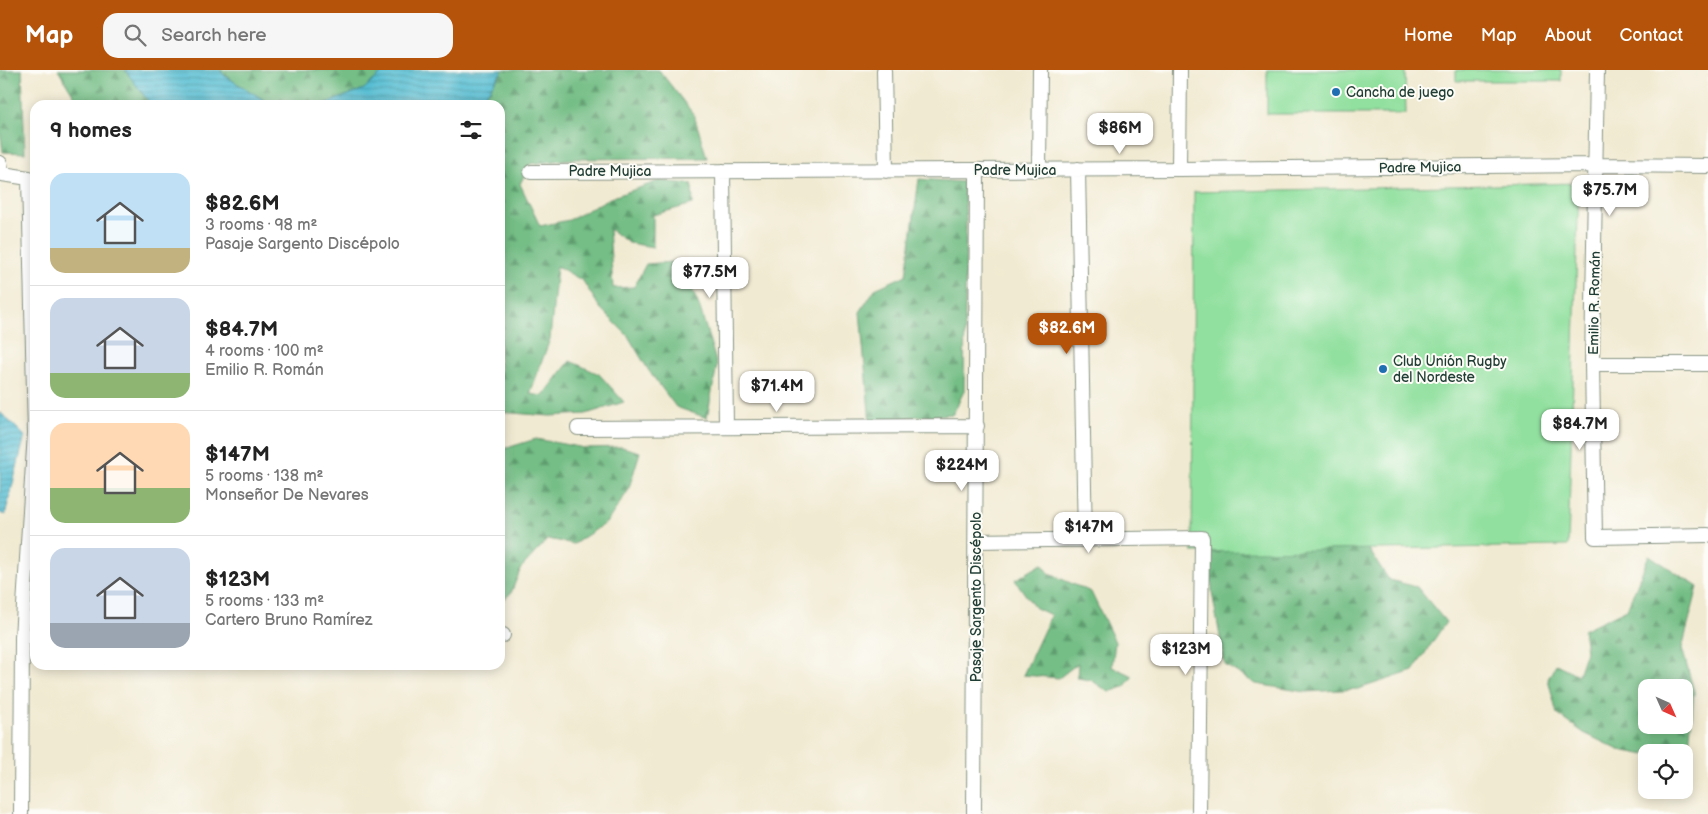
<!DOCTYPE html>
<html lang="en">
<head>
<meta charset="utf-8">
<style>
  :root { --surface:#fff; --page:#f6f6f6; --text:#222; --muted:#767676; --line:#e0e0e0; --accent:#b45309 }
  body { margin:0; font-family:"Balsamiq Sans",sans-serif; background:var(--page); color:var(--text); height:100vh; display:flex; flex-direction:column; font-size:19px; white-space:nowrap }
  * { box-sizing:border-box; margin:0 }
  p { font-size:16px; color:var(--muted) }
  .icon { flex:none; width:28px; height:28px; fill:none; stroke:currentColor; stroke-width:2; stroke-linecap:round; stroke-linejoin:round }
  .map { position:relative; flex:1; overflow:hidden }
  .panel { position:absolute; left:30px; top:30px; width:475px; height:570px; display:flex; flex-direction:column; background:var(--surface); border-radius:15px; box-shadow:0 2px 12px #0003 }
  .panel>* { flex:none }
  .needle { width:32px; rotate:135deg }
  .fabs { position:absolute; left:1638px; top:609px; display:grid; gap:10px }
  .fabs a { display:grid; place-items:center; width:55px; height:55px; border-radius:10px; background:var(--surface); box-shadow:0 2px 12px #0003; font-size:25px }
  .price { position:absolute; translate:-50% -42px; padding:0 11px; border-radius:10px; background:#fff; color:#222; font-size:16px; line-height:32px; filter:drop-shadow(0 1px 2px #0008) }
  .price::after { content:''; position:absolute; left:50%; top:30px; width:15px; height:11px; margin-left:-8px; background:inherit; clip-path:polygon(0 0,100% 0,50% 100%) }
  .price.selected { background:var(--accent); color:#fff }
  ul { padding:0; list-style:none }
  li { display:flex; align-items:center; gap:15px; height:125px; padding:0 20px }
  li+li { border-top:1px solid var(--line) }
  li span { display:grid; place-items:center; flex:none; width:140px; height:100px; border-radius:15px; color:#555 }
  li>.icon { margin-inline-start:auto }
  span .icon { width:60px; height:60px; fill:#fffc; stroke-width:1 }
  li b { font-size:21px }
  h2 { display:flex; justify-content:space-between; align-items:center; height:60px; padding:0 20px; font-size:21px }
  header { display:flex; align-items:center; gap:30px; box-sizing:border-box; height:70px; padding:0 25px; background:var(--accent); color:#fff }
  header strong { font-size:24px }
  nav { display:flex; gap:28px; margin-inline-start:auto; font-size:18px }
  .search { width:350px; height:45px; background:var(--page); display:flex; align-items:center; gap:12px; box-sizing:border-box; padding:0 18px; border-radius:15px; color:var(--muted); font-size:19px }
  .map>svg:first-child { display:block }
  .forest { fill:url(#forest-firs); stroke:#4a7e5d; fill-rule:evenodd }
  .pitch { fill:#91e09f; stroke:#588e6a }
  .water { fill:url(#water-rules); stroke:#3a7e84 }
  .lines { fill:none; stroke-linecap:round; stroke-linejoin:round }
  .street-casing { stroke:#889483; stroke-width:16 }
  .street { stroke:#fff; stroke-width:14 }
  .poi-dot { fill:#1f6fb2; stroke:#fdfcf7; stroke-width:2 }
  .labels { text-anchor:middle; stroke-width:4; stroke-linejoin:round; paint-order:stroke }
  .poi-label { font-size:14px; fill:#1f3d34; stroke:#fdfcf7; text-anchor:start }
  .street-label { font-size:14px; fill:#1f3d34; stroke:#fdfcf7 }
</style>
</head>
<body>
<header>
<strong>Map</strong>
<div class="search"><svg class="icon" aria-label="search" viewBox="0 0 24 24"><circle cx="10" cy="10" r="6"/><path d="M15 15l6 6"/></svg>Search here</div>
<nav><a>Home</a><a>Map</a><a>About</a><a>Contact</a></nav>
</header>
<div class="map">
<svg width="1708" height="744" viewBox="0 0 1708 744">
  <defs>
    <pattern id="forest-firs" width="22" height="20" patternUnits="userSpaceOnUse" patternTransform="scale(1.25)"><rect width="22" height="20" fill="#74be86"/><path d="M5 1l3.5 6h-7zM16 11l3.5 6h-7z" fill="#5f9c6e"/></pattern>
    <pattern id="water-rules" width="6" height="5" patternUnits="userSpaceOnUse" patternTransform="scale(1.25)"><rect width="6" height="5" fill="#56bed3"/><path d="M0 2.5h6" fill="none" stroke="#479cac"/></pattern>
  </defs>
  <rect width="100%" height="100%" fill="#fdfcf7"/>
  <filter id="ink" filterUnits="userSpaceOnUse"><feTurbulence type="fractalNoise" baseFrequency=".02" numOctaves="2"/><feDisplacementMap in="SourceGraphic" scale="10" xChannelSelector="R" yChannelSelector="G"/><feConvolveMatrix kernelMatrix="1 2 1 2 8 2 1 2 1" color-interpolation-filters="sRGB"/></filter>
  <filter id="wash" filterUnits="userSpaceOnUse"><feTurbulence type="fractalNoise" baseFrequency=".0096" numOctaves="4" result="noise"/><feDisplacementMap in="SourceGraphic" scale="20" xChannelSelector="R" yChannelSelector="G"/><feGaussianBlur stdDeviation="1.12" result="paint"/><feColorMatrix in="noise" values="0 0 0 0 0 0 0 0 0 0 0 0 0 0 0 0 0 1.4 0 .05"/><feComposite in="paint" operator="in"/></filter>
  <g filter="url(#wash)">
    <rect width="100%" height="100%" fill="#f1ead2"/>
    <!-- forest -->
    <path class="forest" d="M 0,0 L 22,0 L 25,83 L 3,82 L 0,60 Z
      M 58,0 L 125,0 L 151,35 L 80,35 Z
      M 220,0 L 385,0 L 364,19 L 322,35 L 269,33 L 225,6 Z
      M 503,0 L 659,0 L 694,45 L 707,88 L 571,89 L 530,94 L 520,114 L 540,156 L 569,150 L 610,128 L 659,111 L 692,114 L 693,134 L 653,145 L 653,177 L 629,173 L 609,159 L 613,218 L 634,217 L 646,194 L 672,192 L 689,212 L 700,238 L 717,295 L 707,348 L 676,337 L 649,301 L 628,266 L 600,238 L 583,211 L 557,196 L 550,269 L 530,324 L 543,326 L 570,291 L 599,304 L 624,332 L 586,344 L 550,346 L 500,342 L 500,35 L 478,35 Z
      M 919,109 L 963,112 L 966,150 L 964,321 L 953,344 L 910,347 L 870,353 L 860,242 L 875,219 L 906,205 Z
      M 536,369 L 585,378 L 622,377 L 640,382 L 628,421 L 607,452 L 574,474 L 548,469 L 521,498 L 511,523 L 500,533 L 500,380 Z
      M 1366,475 L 1389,510 L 1417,517 L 1446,552 L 1413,601 L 1358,619 L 1306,622 L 1256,614 L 1225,595 L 1212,522 L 1211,478 Z
      M 1649,485 L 1698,517 L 1682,578 L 1694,622 L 1689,677 L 1684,688 L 1684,682 L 1646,682 L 1646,685 L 1619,680 L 1584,663 L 1557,644 L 1548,609 L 1556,594 L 1578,605 L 1586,581 L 1583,560 L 1627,539 ZM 1646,618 L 1684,618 L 1684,655 L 1646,655 Z
      M 1042,494 L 1050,504 L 1091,522 L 1115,572 L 1112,597 L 1133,606 L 1124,617 L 1109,622 L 1091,610 L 1077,608 L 1078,593 L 1059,608 L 1023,605 L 1051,545 L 1034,537 L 1015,510 Z"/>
    <!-- pitch -->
    <path class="pitch" d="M 1267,0 L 1405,0 L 1406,44 L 1267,44 Z
      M 1456,0 L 1561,0 L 1561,11 L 1456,11 Z
      M 1579,113 L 1568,476 L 1192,482 L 1194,122 Z"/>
    <!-- water -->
    <path class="water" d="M 125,0 L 220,0 L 225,6 L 269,33 L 311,35 L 151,35 Z
      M 385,0 L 503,0 L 478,35 L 322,35 L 364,19 Z
      M 0,342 L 25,366 L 5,445 L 0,443 Z"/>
  </g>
  <g filter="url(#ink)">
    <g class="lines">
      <defs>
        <path id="street" d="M 884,0 L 886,101
          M 1597,0 L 1592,294 L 1595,467 L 1708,465
          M 0,93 L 2,104 L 29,108 L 35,363 L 22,567 L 21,744
          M 1078,99 L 1085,470
          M 1179,99 L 1180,0
          M 1039,100 L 1040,0
          M 723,101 L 726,357
          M 531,102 L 1179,99 L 1597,95 L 1708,96
          M 1592,294 L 1708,294
          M 578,358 L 977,356
          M 976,471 L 1202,468 L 1199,744
          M 500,565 L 503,565
          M 22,567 L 35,566
          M 974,744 L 977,100"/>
      </defs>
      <!-- street casing -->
      <use href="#street" class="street-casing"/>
      <!-- street -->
      <use href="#street" class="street"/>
    </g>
  </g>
  <!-- markers -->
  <g class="poi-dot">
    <circle cx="1336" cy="22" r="5"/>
    <circle cx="1383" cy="299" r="5"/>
  </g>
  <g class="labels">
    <!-- poi labels -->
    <g class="poi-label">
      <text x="1346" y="27">Cancha de juego</text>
      <text x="1393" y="296">Club Unión Rugby<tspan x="1393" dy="16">del Nordeste</tspan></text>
    </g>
    <!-- street labels -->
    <g class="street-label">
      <text transform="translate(1420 97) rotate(-1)" y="5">Padre Mujica</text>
      <text x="1015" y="105">Padre Mujica</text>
      <text x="610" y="106">Padre Mujica</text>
      <text transform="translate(1594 233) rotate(-89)" y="5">Emilio R. Román</text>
      <text transform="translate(976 527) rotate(-90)" y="5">Pasaje Sargento Discépolo</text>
    </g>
  </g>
</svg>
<div class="fabs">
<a><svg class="needle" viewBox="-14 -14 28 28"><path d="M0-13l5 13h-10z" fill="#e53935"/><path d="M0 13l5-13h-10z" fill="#767676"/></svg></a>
<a><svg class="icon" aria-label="locate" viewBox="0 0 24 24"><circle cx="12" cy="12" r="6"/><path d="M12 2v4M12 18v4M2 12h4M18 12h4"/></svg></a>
</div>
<b class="price" style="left:1120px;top:85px">$86M</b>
<b class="price" style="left:1610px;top:147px">$75.7M</b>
<b class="price" style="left:710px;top:229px">$77.5M</b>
<b class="price selected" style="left:1067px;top:285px">$82.6M</b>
<b class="price" style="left:777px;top:343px">$71.4M</b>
<b class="price" style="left:1580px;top:381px">$84.7M</b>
<b class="price" style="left:962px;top:422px">$224M</b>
<b class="price" style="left:1089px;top:484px">$147M</b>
<b class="price" style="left:1186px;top:606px">$123M</b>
<section class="panel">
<h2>9 homes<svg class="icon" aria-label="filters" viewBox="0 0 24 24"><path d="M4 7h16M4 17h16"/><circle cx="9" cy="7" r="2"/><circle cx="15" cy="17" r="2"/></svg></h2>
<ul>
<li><span style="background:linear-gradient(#bfe0f5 75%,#c2b280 0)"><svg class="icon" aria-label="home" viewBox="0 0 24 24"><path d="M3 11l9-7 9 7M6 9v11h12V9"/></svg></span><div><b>$82.6M</b><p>3 rooms · 98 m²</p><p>Pasaje Sargento Discépolo</p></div></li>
<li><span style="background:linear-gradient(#c9d6e8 75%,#8fb573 0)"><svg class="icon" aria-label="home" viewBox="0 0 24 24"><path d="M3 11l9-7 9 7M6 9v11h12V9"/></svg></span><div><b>$84.7M</b><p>4 rooms · 100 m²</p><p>Emilio R. Román</p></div></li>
<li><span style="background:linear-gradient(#ffd9b3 65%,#8fb573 0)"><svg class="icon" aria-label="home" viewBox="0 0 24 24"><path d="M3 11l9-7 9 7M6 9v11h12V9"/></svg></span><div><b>$147M</b><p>5 rooms · 138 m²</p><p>Monseñor De Nevares</p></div></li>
<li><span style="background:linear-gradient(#c9d6e8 75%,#9aa5b1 0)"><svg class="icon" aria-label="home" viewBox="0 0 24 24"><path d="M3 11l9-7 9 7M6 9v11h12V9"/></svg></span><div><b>$123M</b><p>5 rooms · 133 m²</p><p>Cartero Bruno Ramírez</p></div></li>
</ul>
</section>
</div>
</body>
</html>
